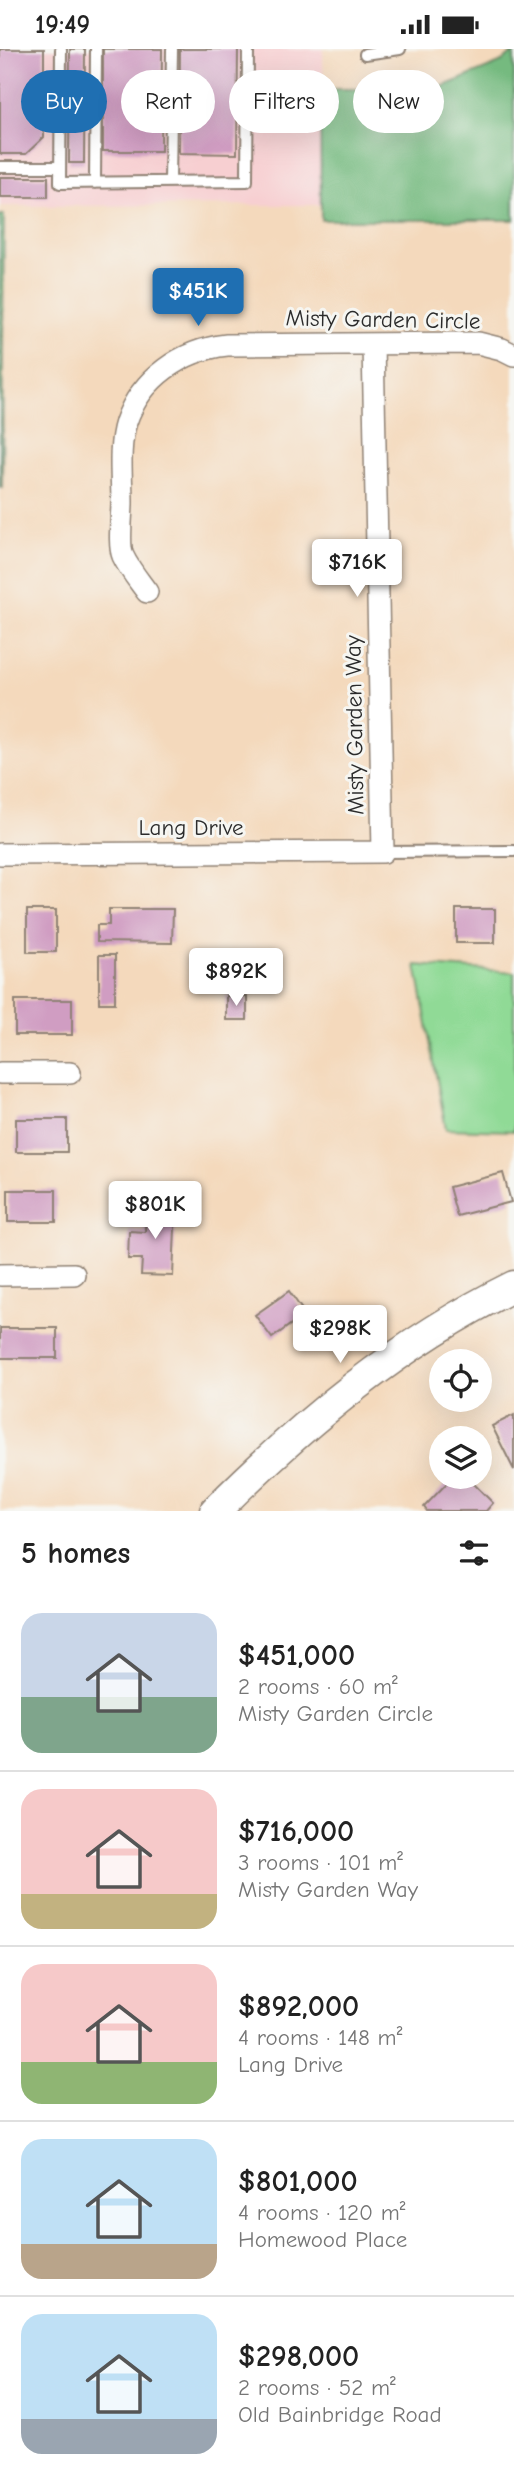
<!DOCTYPE html>
<html lang="en">
<head>
<meta charset="utf-8">
<style>
  :root { --surface:#fff; --page:#f6f6f6; --text:#222; --muted:#767676; --line:#e0e0e0; --accent:#1f6fb2 }
  body { margin:0; font-family:"Comic Neue",sans-serif; background:var(--page); color:var(--text); height:100vh; display:flex; flex-direction:column; font-size:26px; white-space:nowrap }
  * { box-sizing:border-box; margin:0 }
  p { font-size:23px; color:var(--muted) }
  .icon { flex:none; width:38px; height:38px; fill:none; stroke:currentColor; stroke-width:2; stroke-linecap:round; stroke-linejoin:round }
  .map { position:relative; height:1462px; overflow:hidden }
  .details { display:flex; flex-direction:column; background:var(--surface); flex:1 }
  .details>* { flex:none }
  .guide { position:absolute; left:21px; top:21px; width:472px; height:63px; display:flex; gap:14px }
  .tools { position:absolute; left:429px; top:1300px; display:grid; gap:14px }
  .tools a { display:grid; place-items:center; width:63px; height:63px; border-radius:50%; background:var(--surface); box-shadow:0 7px 28px #0002; font-size:35px }
  .price { position:absolute; translate:-50% -60px; padding:0 16px; border-radius:7px; background:#fff; color:#222; font-size:23px; line-height:46px; filter:drop-shadow(0 2px 4px #0008) }
  .price::after { content:''; position:absolute; left:50%; top:42px; width:21px; height:16px; margin-left:-10px; background:inherit; clip-path:polygon(0 0,100% 0,50% 100%) }
  .price.on { background:var(--accent); color:#fff }
  ul { padding:0; list-style:none }
  li { display:flex; align-items:center; gap:21px; height:175px; padding:0 21px }
  li+li { border-top:2px solid var(--line) }
  li span { display:grid; place-items:center; flex:none; width:196px; height:140px; border-radius:21px; color:#555 }
  li>.icon { margin-inline-start:auto }
  span .icon { width:84px; height:84px; fill:#fffc; stroke-width:1 }
  li b { font-size:30px }
  h2 { display:flex; justify-content:space-between; align-items:center; height:84px; padding:0 21px; font-size:30px }
  .tag { padding:0 24px; border-radius:32px; background:var(--surface); box-shadow:0 7px 28px #0002; font-size:24px; line-height:63px }
  .tag.on { background:var(--accent); color:#fff }
  .status { display:flex; justify-content:space-between; align-items:center; height:49px; padding:0 35px; background:var(--surface); direction:ltr }
  .status svg { height:19px; fill:currentColor }
  .map>svg:first-child { display:block }
  .built { fill:#f7cfd1 }
  .green { fill:#90da96; stroke:#5e8260; stroke-width:2 }
  .forest { fill:#74ba7f; stroke:#507255; stroke-width:2 }
  .building { fill:#d09dc2 }
  .lines { fill:none; stroke-linecap:round; stroke-linejoin:round }
  .service-casing { stroke:#908274; stroke-width:14 }
  .minor-casing { stroke:#908274; stroke-width:24 }
  .secondary-casing { stroke:#908274; stroke-width:33 }
  .service { stroke:#fff; stroke-width:10 }
  .minor { stroke:#fff; stroke-width:21 }
  .secondary { stroke:#fff; stroke-width:30 }
  .labels { text-anchor:middle; stroke-width:6; stroke-linejoin:round; paint-order:stroke }
  .street-label { font-size:23px; fill:#2b2b2b; stroke:#f6f6f2 }
</style>
</head>
<body>
<div class="status"><b>19:49</b><svg viewBox="0 0 49 12"><path d="M0 12V9h3v3zM5 12V6h3v6zM10 12V3h3v9zM15 12V0h3v12zM26 1h20v11H26zM47 4h2v5h-2z"/></svg></div>
<div class="map">
<svg width="514" height="1462" viewBox="0 0 514 1462">
  <rect width="100%" height="100%" fill="#f6f6f2"/>
  <filter id="ink" filterUnits="userSpaceOnUse"><feTurbulence type="fractalNoise" baseFrequency=".0143" numOctaves="2"/><feDisplacementMap in="SourceGraphic" scale="14" xChannelSelector="R" yChannelSelector="G"/><feConvolveMatrix kernelMatrix="1 2 1 2 8 2 1 2 1" color-interpolation-filters="sRGB"/></filter>
  <filter id="wash" filterUnits="userSpaceOnUse"><feTurbulence type="fractalNoise" baseFrequency=".00686" numOctaves="4" result="noise"/><feDisplacementMap in="SourceGraphic" scale="28" xChannelSelector="R" yChannelSelector="G"/><feGaussianBlur stdDeviation="1.57" result="paint"/><feColorMatrix in="noise" values="0 0 0 0 0 0 0 0 0 0 0 0 0 0 0 0 0 1.4 0 .05"/><feComposite in="paint" operator="in"/></filter>
  <g filter="url(#wash)">
    <rect width="100%" height="100%" fill="#f4d9bc"/>
    <!-- built -->
    <path class="built" d="M 0,0 L 323,0 L 324,156 L 0,157 Z"/>
    <!-- green -->
    <path class="green" d="M 416,916 L 514,923 L 514,1082 L 446,1080 Z"/>
    <!-- forest -->
    <path class="forest" d="M 514,3 L 514,171 L 321,171 L 320,40 L 437,40 L 500,14 Z
      M 0,166 L 4,166 L 2,439 L 0,439 Z"/>
    <g id="blocks">
      <!-- building -->
      <path class="building" d="M 0,0 L 44,0 L 44,88 L 26,105 L 0,105 Z
        M 70,0 L 85,0 L 84,114 L 69,114 Z
        M 103,0 L 162,0 L 161,102 L 103,102 Z
        M 180,0 L 238,0 L 237,105 L 179,104 Z
        M 0,128 L 48,128 L 48,148 L 0,148 Z
        M 109,860 L 173,860 L 172,894 L 97,893 L 97,876 L 109,876 Z
        M 456,860 L 495,860 L 495,894 L 456,894 Z
        M 27,861 L 56,861 L 56,903 L 27,903 Z
        M 99,906 L 115,906 L 115,954 L 99,954 Z
        M 226,947 L 247,947 L 247,971 L 226,971 Z
        M 15,951 L 72,951 L 72,986 L 15,986 Z
        M 16,1070 L 67,1070 L 67,1103 L 16,1103 Z
        M 503,1124 L 511,1153 L 457,1167 L 449,1138 Z
        M 8,1141 L 56,1141 L 56,1173 L 8,1173 Z
        M 146,1154 L 176,1155 L 173,1227 L 141,1226 L 142,1210 L 128,1210 L 129,1182 L 145,1183 Z
        M 289,1242 L 305,1265 L 272,1289 L 255,1266 Z
        M 0,1279 L 57,1279 L 57,1309 L 0,1309 Z
        M 514,1366 L 514,1421 L 492,1377 Z
        M 443,1428 L 467,1428 L 493,1454 L 486,1462 L 427,1462 L 424,1458 L 448,1433 Z"/>
    </g>
  </g>
  <g filter="url(#ink)">
    <use href="#blocks" fill-opacity="0" stroke="#908274" stroke-width="2"/>
    <g class="lines">
      <defs>
        <path id="service" d="M 61,0 L 60,134 L 247,132 L 248,0
          M 365,5 L 400,0
          M 0,118 L 60,118
          M 170,133 L 172,0
          M 95,134 L 96,0
          M 383,803 L 514,802"/>
        <path id="minor" d="M 147,543 C 139,532 129,520 123,507 C 118,496 122,467 122,454 C 122,428 118,398 126,373 C 141,329 182,301 227,296 L 478,294 L 502,300 L 514,306
          M 0,805 L 383,803 L 373,295
          M 0,1024 L 70,1024
          M 0,1226 L 74,1225"/>
        <path id="secondary" d="M 215,1462 C 304,1373 400,1293 514,1237"/>
      </defs>
      <!-- service casing -->
      <use href="#service" class="service-casing"/>
      <!-- minor casing -->
      <use href="#minor" class="minor-casing"/>
      <!-- secondary casing -->
      <use href="#secondary" class="secondary-casing"/>
      <!-- service -->
      <use href="#service" class="service"/>
      <!-- minor -->
      <use href="#minor" class="minor"/>
      <!-- secondary -->
      <use href="#secondary" class="secondary"/>
    </g>
  </g>
  <g class="labels">
    <!-- street labels -->
    <g class="street-label">
      <text transform="translate(383 270) rotate(1)" y="8">Misty Garden Circle</text>
      <text transform="translate(354 676) rotate(-91)" y="8">Misty Garden Way</text>
      <text x="191" y="786">Lang Drive</text>
    </g>
  </g>
</svg>
<div class="tools">
<a><svg class="icon" aria-label="locate" viewBox="0 0 24 24"><circle cx="12" cy="12" r="6"/><path d="M12 2v4M12 18v4M2 12h4M18 12h4"/></svg></a>
<a><svg class="icon" aria-label="layers" viewBox="0 0 24 24"><path d="M12 4l9 5-9 5-9-5zM3 14l9 5 9-5"/></svg></a>
</div>
<b class="price on" style="left:198px;top:279px">$451K</b>
<b class="price" style="left:357px;top:550px">$716K</b>
<b class="price" style="left:236px;top:959px">$892K</b>
<b class="price" style="left:155px;top:1192px">$801K</b>
<b class="price" style="left:340px;top:1316px">$298K</b>
<div class="guide">
<a class="tag on">Buy</a>
<a class="tag">Rent</a>
<a class="tag">Filters</a>
<a class="tag">New</a>
</div>
</div>
<section class="details">
<h2>5 homes<svg class="icon" aria-label="filters" viewBox="0 0 24 24"><path d="M4 7h16M4 17h16"/><circle cx="9" cy="7" r="2"/><circle cx="15" cy="17" r="2"/></svg></h2>
<ul>
<li><span style="background:linear-gradient(#c9d6e8 60%,#7fa58c 0)"><svg class="icon" aria-label="home" viewBox="0 0 24 24"><path d="M3 11l9-7 9 7M6 9v11h12V9"/></svg></span><div><b>$451,000</b><p>2 rooms · 60 m²</p><p>Misty Garden Circle</p></div></li>
<li><span style="background:linear-gradient(#f6c9c9 75%,#c2b280 0)"><svg class="icon" aria-label="home" viewBox="0 0 24 24"><path d="M3 11l9-7 9 7M6 9v11h12V9"/></svg></span><div><b>$716,000</b><p>3 rooms · 101 m²</p><p>Misty Garden Way</p></div></li>
<li><span style="background:linear-gradient(#f6c9c9 70%,#8fb573 0)"><svg class="icon" aria-label="home" viewBox="0 0 24 24"><path d="M3 11l9-7 9 7M6 9v11h12V9"/></svg></span><div><b>$892,000</b><p>4 rooms · 148 m²</p><p>Lang Drive</p></div></li>
<li><span style="background:linear-gradient(#bfe0f5 75%,#b9a48a 0)"><svg class="icon" aria-label="home" viewBox="0 0 24 24"><path d="M3 11l9-7 9 7M6 9v11h12V9"/></svg></span><div><b>$801,000</b><p>4 rooms · 120 m²</p><p>Homewood Place</p></div></li>
<li><span style="background:linear-gradient(#bfe0f5 75%,#9aa5b1 0)"><svg class="icon" aria-label="home" viewBox="0 0 24 24"><path d="M3 11l9-7 9 7M6 9v11h12V9"/></svg></span><div><b>$298,000</b><p>2 rooms · 52 m²</p><p>Old Bainbridge Road</p></div></li>
</ul>
</section>
</body>
</html>
